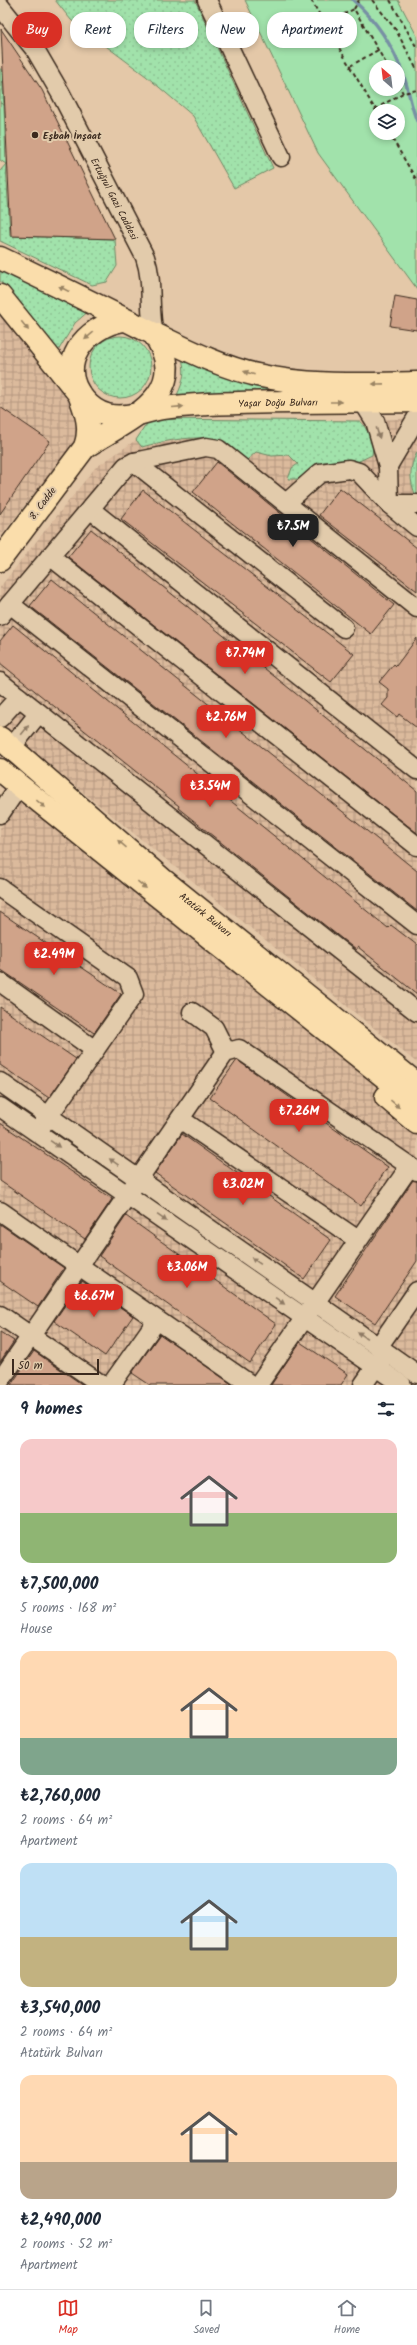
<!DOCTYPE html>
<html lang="en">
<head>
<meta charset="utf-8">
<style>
  :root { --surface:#fff; --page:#f6f6f7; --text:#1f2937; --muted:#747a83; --line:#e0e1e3; --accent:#d93025 }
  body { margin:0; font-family:Kalam,sans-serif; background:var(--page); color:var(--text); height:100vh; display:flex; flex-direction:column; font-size:15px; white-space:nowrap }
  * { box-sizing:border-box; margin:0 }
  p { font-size:13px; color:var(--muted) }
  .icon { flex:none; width:22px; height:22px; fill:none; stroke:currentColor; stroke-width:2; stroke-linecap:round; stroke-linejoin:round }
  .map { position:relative; height:1385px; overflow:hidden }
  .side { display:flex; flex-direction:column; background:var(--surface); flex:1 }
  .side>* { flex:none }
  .hud { position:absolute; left:12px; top:12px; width:393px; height:36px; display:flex; gap:8px }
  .needle { width:26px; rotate:332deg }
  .controls { position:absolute; left:369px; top:60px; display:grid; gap:8px }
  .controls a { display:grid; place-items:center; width:36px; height:36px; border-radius:50%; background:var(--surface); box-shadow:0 2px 6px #0003; font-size:20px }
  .scale { position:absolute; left:12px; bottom:10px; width:87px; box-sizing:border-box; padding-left:4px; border:2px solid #3b2a1e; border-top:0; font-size:11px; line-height:14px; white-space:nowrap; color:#3b2a1e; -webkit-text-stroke:3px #e2cbab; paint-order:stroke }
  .price { position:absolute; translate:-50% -34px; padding:0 9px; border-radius:8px; background:var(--accent); color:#fff; font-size:13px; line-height:26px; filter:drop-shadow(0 1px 2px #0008) }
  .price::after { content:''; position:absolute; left:50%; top:24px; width:12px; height:9px; margin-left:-6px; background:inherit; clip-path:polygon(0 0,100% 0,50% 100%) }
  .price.on { background:#222; color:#fff }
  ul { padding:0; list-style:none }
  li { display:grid; align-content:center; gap:8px; height:212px; padding:0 20px }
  li span { display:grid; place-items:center; height:124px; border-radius:12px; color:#555 }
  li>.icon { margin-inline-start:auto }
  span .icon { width:72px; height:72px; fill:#fffc; stroke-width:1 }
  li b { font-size:17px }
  h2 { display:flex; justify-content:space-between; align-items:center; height:48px; padding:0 20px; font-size:17px }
  .tag { padding:0 14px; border-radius:16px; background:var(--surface); box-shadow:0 2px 6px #0003; font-size:14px; line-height:36px }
  .tag.on { background:var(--accent); color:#fff }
  .tabs { display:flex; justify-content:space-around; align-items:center; height:56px; border-top:1px solid var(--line); background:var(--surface); font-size:11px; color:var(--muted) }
  .tabs a { display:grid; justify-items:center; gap:2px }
  .tabs .on { color:var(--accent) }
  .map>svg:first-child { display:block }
  .industrial { fill:url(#industrial-grid) }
  .grass { fill:url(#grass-dots); stroke:#6e8664 }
  .green { fill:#a1e2ab; stroke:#6e8664; fill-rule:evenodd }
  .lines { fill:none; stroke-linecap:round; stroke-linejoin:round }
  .stream { stroke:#7790a4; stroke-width:3.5 }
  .building { fill:#d0a389; stroke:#3b2a1e }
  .minor-casing { stroke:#3b2a1e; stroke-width:21 }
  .major-casing { stroke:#3b2a1e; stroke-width:25 }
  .path { stroke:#3b2a1e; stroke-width:2; stroke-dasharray:4 3; stroke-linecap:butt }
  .minor { stroke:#e2cbab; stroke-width:18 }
  .major { stroke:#faddab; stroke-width:22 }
  .oneway { fill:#9a8464 }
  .oneway2 { fill:#8e7a64 }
  .poi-dot { fill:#3b2a1e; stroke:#e2cbab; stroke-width:1.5 }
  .labels { text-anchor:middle; stroke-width:4; stroke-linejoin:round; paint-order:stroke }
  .poi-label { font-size:10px; font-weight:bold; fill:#3b2a1e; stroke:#e2cbab; text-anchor:start }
  .street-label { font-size:10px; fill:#3b2a1e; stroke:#e2cbab }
</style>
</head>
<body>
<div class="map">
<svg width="417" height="1385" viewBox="0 0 417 1385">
  <defs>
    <pattern id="industrial-grid" width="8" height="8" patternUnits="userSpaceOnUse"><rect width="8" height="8" fill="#dbba9c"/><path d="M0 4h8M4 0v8" fill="none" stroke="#b3977f"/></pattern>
    <pattern id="grass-dots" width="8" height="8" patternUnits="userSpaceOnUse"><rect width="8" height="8" fill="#a1e2ab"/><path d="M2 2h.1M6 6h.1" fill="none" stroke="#8cc293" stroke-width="1.8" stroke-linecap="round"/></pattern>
  </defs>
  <rect width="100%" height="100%" fill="#e4c8a8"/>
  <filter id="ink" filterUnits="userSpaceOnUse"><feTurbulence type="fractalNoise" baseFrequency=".025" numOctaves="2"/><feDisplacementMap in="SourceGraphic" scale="8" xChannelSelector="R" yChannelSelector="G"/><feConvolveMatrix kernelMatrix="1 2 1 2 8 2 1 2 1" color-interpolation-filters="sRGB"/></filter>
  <g filter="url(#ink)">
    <!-- industrial -->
    <path class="industrial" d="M 0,315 L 67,397 L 79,436 L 0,537 Z
      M 417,418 L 417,1063 L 0,725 L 0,587 L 95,468 L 136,440 L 150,419 L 360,421 Z
      M 19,799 L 417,1119 L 417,1355 L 395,1385 L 0,1385 L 0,828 Z"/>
    <!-- grass -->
    <path class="grass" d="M 55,0 L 195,0 L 273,168 L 234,188 L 193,116 L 146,76 L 71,20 Z
      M 0,69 L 2,69 L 4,105 L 0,103 Z
      M 6,164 L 10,236 L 115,239 L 117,266 L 107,282 L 92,285 L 0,241 L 0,171 Z
      M 0,267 L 90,310 L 75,323 L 58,351 L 0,281 Z
      M89 367a31 31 0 1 1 62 0a31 31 0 1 1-62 0Z
      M 181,355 L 287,391 L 177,395 C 184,381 186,371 181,355 Z
      M 150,419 L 360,421 L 374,439 L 372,455 L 357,462 L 323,462 L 298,479 L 288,479 L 292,468 L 298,464 L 289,455 L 272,456 L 256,452 L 247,460 C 235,456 232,445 223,442 C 202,433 163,441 142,447 L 136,440 Z
      M 417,452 L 417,496 L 416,496 C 409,480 409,468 417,452 Z"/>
    <!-- green -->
    <path class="green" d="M 245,0 L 398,0 L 417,36 L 417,289 L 318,153 ZM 376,67 L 398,67 L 398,89 L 376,89 ZM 376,111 L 398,111 L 398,133 L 376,133 Z
      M 0,103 L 4,105 L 6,164 L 0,160 Z"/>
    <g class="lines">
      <!-- stream -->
      <path class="stream" d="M 353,0 C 376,20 394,48 404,77 C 409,91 411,107 417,121"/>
    </g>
    <!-- building -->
    <path class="building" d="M 1,29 L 42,90 L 115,239 L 11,236 Z
      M 395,296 L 417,300 L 417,330 L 390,326 Z
      M 0,407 L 50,441 L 0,514 Z
      M 217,462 L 394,605 L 371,634 L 193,492 Z
      M 340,488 L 417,548 L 417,591 L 319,515 Z
      M 143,490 L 354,654 L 331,682 L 121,519 Z
      M 91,529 L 417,791 L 417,833 L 68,557 Z
      M 52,579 L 417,871 L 417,911 L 30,606 Z
      M 13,625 L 388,928 L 391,925 L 417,945 L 417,994 L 358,947 L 356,950 L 284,893 L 178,808 L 179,806 L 0,663 L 0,641 Z
      M 417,638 L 417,728 L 399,714 L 397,717 L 382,705 L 388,698 L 388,689 L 379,682 L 394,664 L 396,666 Z
      M 0,912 L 121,994 L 94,1033 L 0,969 Z
      M 0,1007 L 76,1059 L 49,1098 L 0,1065 Z
      M 237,1060 L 388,1167 L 361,1206 L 210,1098 Z
      M 0,1123 L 112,1199 L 85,1239 L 0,1181 Z
      M 182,1134 L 331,1240 L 304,1279 L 155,1173 Z
      M 413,1180 L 417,1181 L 417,1261 L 375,1323 L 335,1296 Z
      M 126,1216 L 276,1324 L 250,1363 L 99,1256 Z
      M 0,1224 L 64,1268 L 38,1307 L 0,1281 Z
      M 82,1281 L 133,1316 L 105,1356 L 54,1321 Z
      M 0,1332 L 14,1341 L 0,1362 Z
      M 160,1334 L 233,1385 L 150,1385 L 132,1373 Z
      M 300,1342 L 348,1374 L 341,1385 L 271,1385 Z
      M 34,1351 L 83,1385 L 11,1385 Z"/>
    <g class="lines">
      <defs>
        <g id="minor">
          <path d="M 207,0 L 281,157"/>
          <path id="s1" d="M 0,6 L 36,51 L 61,94 L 145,257 C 154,283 148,308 154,334"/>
          <path d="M 363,402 L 375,421 L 388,466 L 389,504 L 417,504"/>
          <path d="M 134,462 L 344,628"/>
          <path d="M 388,466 L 417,417"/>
          <path d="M 286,503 L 320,473 L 349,469 L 359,472 L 389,504 L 417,527"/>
          <path d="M 90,509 L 417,770"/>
          <path d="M 50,556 L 417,846"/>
          <path d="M 10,604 L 417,925"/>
          <path d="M 0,616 L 126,466 L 134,462 L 206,447 L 218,449 L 417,608"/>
          <path d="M 0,682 L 417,1012"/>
          <path d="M 0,718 L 19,697"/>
          <path d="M 11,748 L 39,713"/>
          <path d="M 0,814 L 19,786"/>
          <path d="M 0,888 L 128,978 L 134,994 L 41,1127"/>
          <path d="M 0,982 L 95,1050"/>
          <path d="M 192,1012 L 214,1028 L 224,1048 L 231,1051"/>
          <path d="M 0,1082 L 417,1374"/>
          <path d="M 0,1107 L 402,1385"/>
          <path d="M 180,1119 L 358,1240"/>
          <path d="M 0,1211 L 251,1385"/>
          <path d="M 0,1315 L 102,1385"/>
          <path d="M 379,1346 L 417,1291"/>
          <path d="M 0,1381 L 225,1053 L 239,1049 L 417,1171"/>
          <path d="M 111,1385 L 157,1320"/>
          <path d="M 258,1385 L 410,1166"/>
          <path d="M 363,1385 L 383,1356"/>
        </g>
        <g id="major">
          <path d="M 0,258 C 48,281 97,305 144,329 C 180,346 217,366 257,375 C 309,387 363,384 417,383"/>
          <path d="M 0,296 L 79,394 C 86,412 92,428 85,447 L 0,560"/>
          <path id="s2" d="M 124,320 C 85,326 54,365 84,400 C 90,407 98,413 107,415 C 125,420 145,411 163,408 C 178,406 194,405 208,404 C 278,401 348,402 417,401"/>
          <path d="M 85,447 C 126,420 195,395 154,334"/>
          <path id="s3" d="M 0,738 L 162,879 L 417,1084"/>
          <path d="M 0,770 L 417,1103"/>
          <path d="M 386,1097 L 417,1123"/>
        </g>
      </defs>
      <!-- minor casing -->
      <use href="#minor" class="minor-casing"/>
      <!-- major casing -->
      <use href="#major" class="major-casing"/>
      <!-- path -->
      <path class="path" d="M 311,0 L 376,111
        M 372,0 L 396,30 L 417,70
        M 390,0 L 417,48
        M 354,9 L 359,0
        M 325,24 L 354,9 L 388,67
        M 350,66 L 378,50
        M 398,84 L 403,93
        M 375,109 L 403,93 L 417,90
        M 389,133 L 417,181"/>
      <!-- minor -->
      <use href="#minor" class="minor"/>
      <!-- major -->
      <use href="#major" class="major"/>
    </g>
    <!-- one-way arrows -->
    <defs><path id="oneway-solid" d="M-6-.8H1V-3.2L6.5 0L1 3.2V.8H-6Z"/></defs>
    <g class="oneway">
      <use href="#oneway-solid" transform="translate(64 289) rotate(-152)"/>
      <use href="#oneway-solid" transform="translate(25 326) rotate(52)"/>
      <use href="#oneway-solid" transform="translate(89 336) rotate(140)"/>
      <use href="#oneway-solid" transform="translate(249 373) rotate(-162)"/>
      <use href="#oneway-solid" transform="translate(378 384) rotate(179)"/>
      <use href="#oneway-solid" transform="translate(336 402)"/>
      <use href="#oneway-solid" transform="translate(178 407) rotate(-5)"/>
      <use href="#oneway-solid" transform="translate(41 804) rotate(39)"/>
      <use href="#oneway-solid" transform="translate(122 844) rotate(-139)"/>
      <use href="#oneway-solid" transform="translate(142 885) rotate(39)"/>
      <use href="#oneway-solid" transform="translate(395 1104) rotate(40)"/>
    </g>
    <g class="oneway2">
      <use href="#oneway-solid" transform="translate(378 433) rotate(73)"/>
      <use href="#oneway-solid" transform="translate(25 730) rotate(-51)"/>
      <use href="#oneway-solid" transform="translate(55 1144) rotate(35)"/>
      <use href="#oneway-solid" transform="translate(114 1162) rotate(-145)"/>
      <use href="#oneway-solid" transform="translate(162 1218) rotate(35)"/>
      <use href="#oneway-solid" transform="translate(256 1261) rotate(-145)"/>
      <use href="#oneway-solid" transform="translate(280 1301) rotate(35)"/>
      <use href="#oneway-solid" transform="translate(362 1335) rotate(-145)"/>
    </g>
  </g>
  <!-- markers -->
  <circle class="poi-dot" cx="35" cy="135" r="4"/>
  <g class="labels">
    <!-- poi labels -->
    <g class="poi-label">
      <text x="43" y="139">Eşbah İnşaat</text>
    </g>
    <!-- street labels -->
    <g class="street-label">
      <text dy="4" stroke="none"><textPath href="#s1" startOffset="225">Ertuğrul Gazi Caddesi</textPath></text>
      <text dy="4" stroke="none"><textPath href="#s2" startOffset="311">Yaşar Doğu Bulvarı</textPath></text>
      <text transform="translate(42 503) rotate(-53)" y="4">8. Cadde</text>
      <text dy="4" stroke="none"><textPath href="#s3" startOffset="271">Atatürk Bulvarı</textPath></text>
    </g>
  </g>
</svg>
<div class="controls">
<a><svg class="needle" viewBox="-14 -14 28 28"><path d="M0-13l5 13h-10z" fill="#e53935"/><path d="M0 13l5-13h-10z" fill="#747a83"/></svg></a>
<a><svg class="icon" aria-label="layers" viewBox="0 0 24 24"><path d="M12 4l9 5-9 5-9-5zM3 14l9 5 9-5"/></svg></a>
</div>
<div class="scale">50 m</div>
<b class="price on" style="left:293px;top:548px">₺7.5M</b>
<b class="price" style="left:245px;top:675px">₺7.74M</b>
<b class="price" style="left:226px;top:739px">₺2.76M</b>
<b class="price" style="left:210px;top:808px">₺3.54M</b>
<b class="price" style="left:54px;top:976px">₺2.49M</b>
<b class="price" style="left:299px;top:1133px">₺7.26M</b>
<b class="price" style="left:243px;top:1206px">₺3.02M</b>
<b class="price" style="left:187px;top:1289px">₺3.06M</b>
<b class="price" style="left:94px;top:1318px">₺6.67M</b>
<div class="hud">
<a class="tag on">Buy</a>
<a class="tag">Rent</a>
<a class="tag">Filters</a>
<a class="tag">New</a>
<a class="tag">Apartment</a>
</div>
</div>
<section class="side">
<h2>9 homes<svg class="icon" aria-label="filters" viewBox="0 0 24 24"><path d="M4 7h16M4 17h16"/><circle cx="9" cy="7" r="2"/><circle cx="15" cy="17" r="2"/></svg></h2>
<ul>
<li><span style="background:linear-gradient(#f6c9c9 60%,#8fb573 0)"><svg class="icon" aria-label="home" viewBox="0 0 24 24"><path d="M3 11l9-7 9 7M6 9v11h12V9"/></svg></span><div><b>₺7,500,000</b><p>5 rooms · 168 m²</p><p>House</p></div></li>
<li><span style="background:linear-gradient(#ffd9b3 70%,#7fa58c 0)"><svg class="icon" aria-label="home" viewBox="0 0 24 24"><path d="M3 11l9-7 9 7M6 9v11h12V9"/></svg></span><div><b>₺2,760,000</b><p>2 rooms · 64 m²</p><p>Apartment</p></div></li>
<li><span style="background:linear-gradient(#bfe0f5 60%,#c2b280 0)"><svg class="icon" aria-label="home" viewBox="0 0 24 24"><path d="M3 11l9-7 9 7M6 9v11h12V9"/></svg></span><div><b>₺3,540,000</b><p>2 rooms · 64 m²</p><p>Atatürk Bulvarı</p></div></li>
<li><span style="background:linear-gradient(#ffd9b3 70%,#b9a48a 0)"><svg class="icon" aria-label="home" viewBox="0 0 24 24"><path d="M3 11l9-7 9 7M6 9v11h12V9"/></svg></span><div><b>₺2,490,000</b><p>2 rooms · 52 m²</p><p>Apartment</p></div></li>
</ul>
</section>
<nav class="tabs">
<a class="on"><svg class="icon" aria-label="map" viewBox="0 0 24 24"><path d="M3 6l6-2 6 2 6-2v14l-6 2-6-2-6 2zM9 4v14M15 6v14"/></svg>Map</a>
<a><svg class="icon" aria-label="saved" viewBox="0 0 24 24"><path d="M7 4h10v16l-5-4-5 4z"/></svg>Saved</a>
<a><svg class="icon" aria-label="home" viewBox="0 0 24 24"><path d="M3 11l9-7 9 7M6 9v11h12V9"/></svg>Home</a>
</nav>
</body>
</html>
